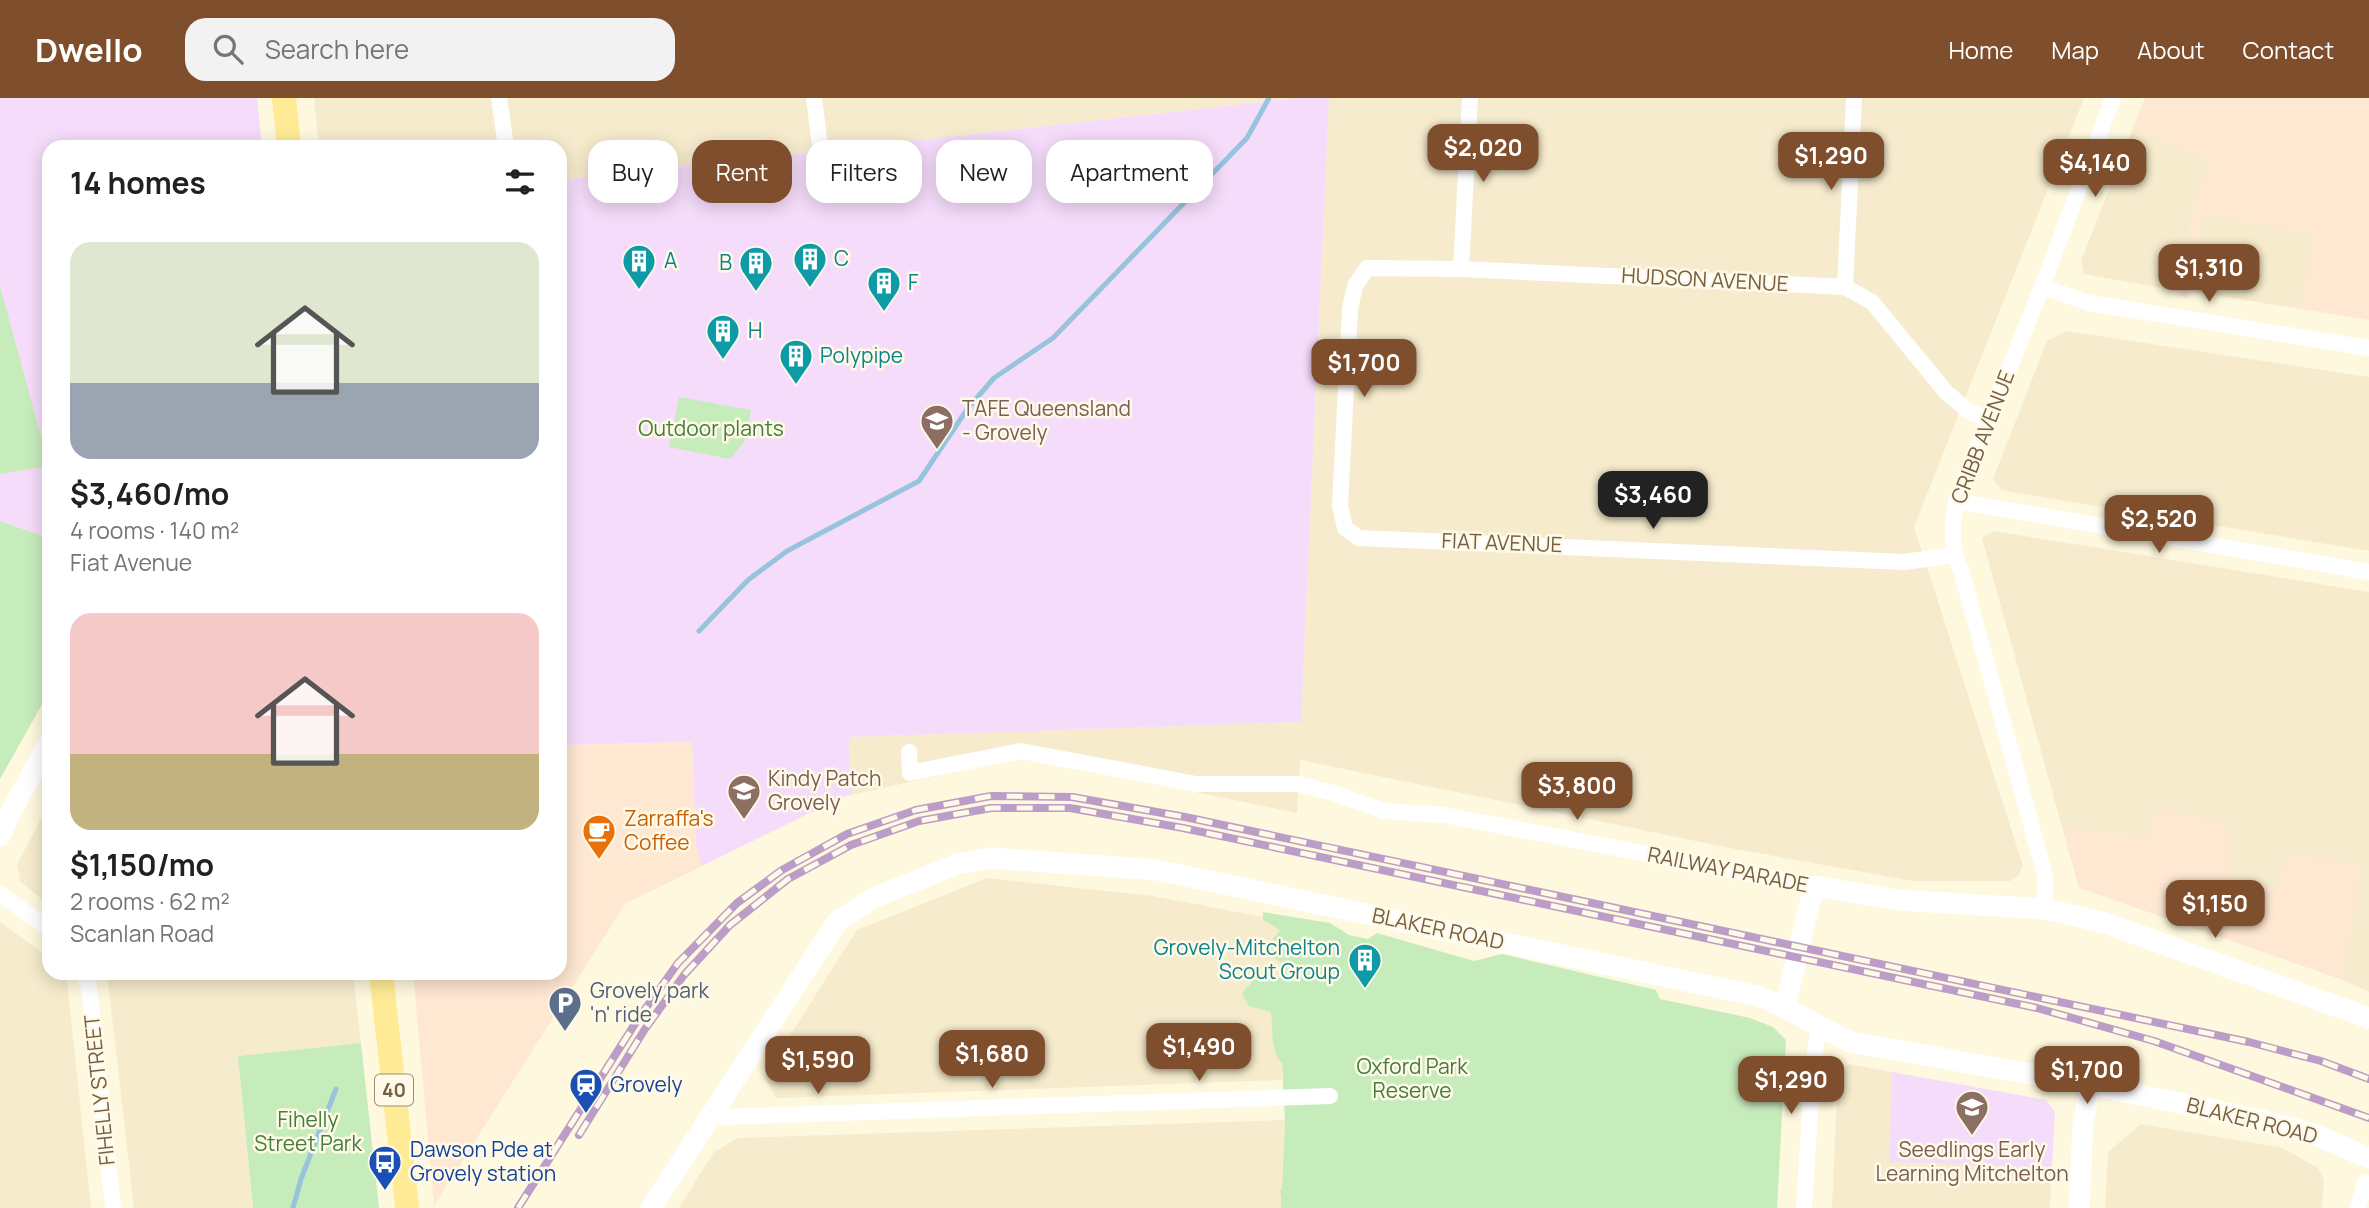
<!DOCTYPE html>
<html lang="en">
<head>
<meta charset="utf-8">
<style>
  :root { --surface:#fff; --page:#f2f2f2; --text:#202124; --muted:#757577; --accent:#7f4e2d }
  body { margin:0; font-family:Manrope,sans-serif; background:var(--page); color:var(--text); height:100vh; display:flex; flex-direction:column; font-size:26px; white-space:nowrap }
  * { box-sizing:border-box; margin:0 }
  p { font-size:23px; color:var(--muted) }
  .icon { flex:none; width:38px; height:38px; fill:none; stroke:currentColor; stroke-width:2; stroke-linecap:round; stroke-linejoin:round }
  .map { position:relative; flex:1; overflow:hidden }
  .sheet { position:absolute; left:42px; top:42px; width:525px; height:840px; display:flex; flex-direction:column; background:var(--surface); border-radius:21px; box-shadow:0 4px 18px #0003 }
  .sheet>* { flex:none }
  .guide { position:absolute; left:588px; top:42px; width:665px; height:63px; display:flex; gap:14px }
  .price { position:absolute; translate:-50% -60px; padding:0 16px; border-radius:14px; background:var(--accent); color:#fff; font-size:23px; line-height:46px; filter:drop-shadow(0 2px 4px #0008) }
  .price::after { content:''; position:absolute; left:50%; top:42px; width:21px; height:16px; margin-left:-10px; background:inherit; clip-path:polygon(0 0,100% 0,50% 100%) }
  .price.current { background:#222; color:#fff }
  ul { padding:0; list-style:none }
  li { display:grid; align-content:center; gap:14px; height:371px; padding:0 28px }
  li span { display:grid; place-items:center; height:217px; border-radius:21px; color:#555 }
  li>.icon { margin-inline-start:auto }
  span .icon { width:126px; height:126px; fill:#fffc; stroke-width:1 }
  li b { font-size:30px }
  h2 { display:flex; justify-content:space-between; align-items:center; height:84px; padding:0 28px; font-size:30px }
  .chip { padding:0 24px; border-radius:21px; background:var(--surface); box-shadow:0 4px 18px #0003; font-size:24px; line-height:63px }
  .chip.current { background:var(--accent); color:#fff }
  header { display:flex; align-items:center; gap:42px; box-sizing:border-box; height:98px; padding:0 35px; background:var(--accent); color:#fff }
  header strong { font-size:33px }
  nav { display:flex; gap:38px; margin-inline-start:auto; font-size:24px }
  .search { width:490px; height:63px; background:var(--page); display:flex; align-items:center; gap:18px; box-sizing:border-box; padding:0 24px; border-radius:21px; color:var(--muted); font-size:26px }
  .map>svg:first-child { display:block }
  .residential { fill:#f6ebcc }
  .commercial { fill:#ffe8d2 }
  .education { fill:#f5dcfa }
  .green { fill:#c7ecbc }
  .lines { fill:none; stroke-linecap:round; stroke-linejoin:round }
  .stream { stroke:#97c4dc; stroke-width:5 }
  .street { stroke:#fff; stroke-width:16 }
  .secondary { stroke:#fff; stroke-width:21 }
  .primary { stroke:#ffeb95; stroke-width:24 }
  .rail-casing { stroke:#bc9dc7; stroke-width:8 }
  .rail { stroke:#fffae7; stroke-width:5; stroke-dasharray:16; stroke-linecap:butt }
  .labels { text-anchor:middle; stroke-width:5; stroke-linejoin:round; paint-order:stroke }
  .shield { fill:#fffae7; stroke:#9f8e75; stroke-width:2 }
  .shield-label { font-size:19px; font-weight:bold; fill:#765f44 }
  .culture-label { font-size:21px; fill:#0d838f; stroke:#fffae7; text-anchor:start }
  .street-label { font-size:21px; fill:#765f44; stroke:#fffae7 }
  .education-label { font-size:21px; fill:#785e54; stroke:#fffae7; text-anchor:start }
  .park-label { font-size:21px; fill:#427d3b; stroke:#fffae7 }
  .food-label { font-size:21px; fill:#c56008; stroke:#fffae7; text-anchor:start }
  .service-label { font-size:21px; fill:#4e5e75; stroke:#fffae7; text-anchor:start }
  .transit-label { font-size:21px; fill:#164399; stroke:#fffae7; text-anchor:start }
</style>
</head>
<body>
<header>
<strong>Dwello</strong>
<div class="search"><svg class="icon" aria-label="search" viewBox="0 0 24 24"><circle cx="10" cy="10" r="6"/><path d="M15 15l6 6"/></svg>Search here</div>
<nav><a>Home</a><a>Map</a><a>About</a><a>Contact</a></nav>
</header>
<div class="map">
<svg width="2369" height="1110" viewBox="0 0 2369 1110">
  <rect width="100%" height="100%" fill="#fef8de"/>
  <!-- residential -->
  <path class="residential" d="M 314,0 L 1298,0 L 560,82 L 560,49 L 319,49 Z
    M 1329,0 L 2084,0 L 1914,429 L 2023,768 L 2018,778 L 2010,783 L 1913,783 L 1735,751 L 1300,662 L 1297,715 L 1024,659 L 851,697 L 849,639 L 1301,624 Z
    M 2133,30 L 2212,63 L 2193,111 L 2179,193 L 2084,176 L 2081,163 Z
    M 2203,117 L 2314,135 L 2301,211 L 2189,193 Z
    M 2066,233 L 2369,279 L 2369,453 L 2001,392 L 1993,381 L 2047,243 Z
    M 1994,433 L 2369,494 L 2369,894 L 2343,882 L 2360,766 L 2279,792 L 2230,775 L 2154,711 L 2149,741 L 2062,729 L 1982,440 Z
    M 49,706 L 49,807 L 20,783 L 17,766 Z
    M 987,780 L 1153,798 L 1284,823 L 1282,982 L 776,1000 L 764,978 L 857,832 Z
    M 0,824 L 48,859 L 49,875 L 61,875 L 67,883 L 91,1110 L 0,1110 Z
    M 107,875 L 353,875 L 361,945 L 238,958 L 253,1110 L 134,1110 Z
    M 1849,966 L 1892,974 L 1889,1064 L 2052,1070 L 2050,1110 L 1832,1110 L 1838,975 Z
    M 1285,1022 L 1281,1110 L 679,1110 L 714,1054 L 738,1040 Z
    M 2141,1026 L 2283,1050 L 2318,1070 L 2324,1082 L 2322,1110 L 2105,1110 L 2108,1054 Z"/>
  <!-- commercial -->
  <path class="commercial" d="M 2145,0 L 2369,0 L 2369,222 L 2301,211 L 2313,135 L 2203,117 L 2188,200 L 2179,198 L 2193,111 L 2212,63 L 2133,30 Z
    M 692,644 L 696,747 L 702,768 L 625,806 L 434,1108 L 413,875 L 560,875 L 560,647 Z
    M 2154,711 L 2225,724 L 2230,775 L 2279,791 L 2285,755 L 2361,766 L 2343,882 L 2079,790 L 2062,729 L 2148,741 Z"/>
  <!-- education -->
  <path class="education" d="M 0,0 L 257,0 L 262,49 L 49,49 L 49,440 L 0,423 Z
    M 1298,0 L 1329,0 L 1301,624 L 849,639 L 851,697 L 840,700 L 702,768 L 696,747 L 692,644 L 560,647 L 560,82 Z
    M 1892,974 L 2046,1002 L 2055,1014 L 2052,1070 L 1889,1064 Z"/>
  <!-- green -->
  <path class="green" d="M 0,188 L 49,368 L 0,376 Z
    M 679,299 L 751,312 L 745,343 L 730,361 L 669,349 Z
    M 0,423 L 49,440 L 49,594 L 0,681 Z
    M 1263,814 L 1330,825 L 1349,837 L 1368,841 L 1377,835 L 1474,863 L 1502,856 L 1656,892 L 1660,901 L 1750,920 L 1773,929 L 1786,942 L 1777,1110 L 1281,1110 L 1281,1096 L 1279,1094 L 1282,1091 L 1285,1022 L 1282,965 C 1270,954 1273,930 1271,914 L 1249,908 L 1242,896 C 1259,874 1258,879 1283,880 L 1283,863 L 1281,865 L 1272,857 L 1273,841 L 1280,832 L 1263,822 Z
    M 361,945 L 379,1110 L 253,1110 L 238,958 Z"/>
  <g class="lines">
    <!-- stream -->
    <path class="stream" d="M 699,533 L 748,482 L 787,453 L 919,383 L 968,310 L 994,280 L 1053,240 L 1247,40 L 1269,0
      M 293,1110 L 301,1081 L 336,991"/>
    <!-- street -->
    <path class="street" d="M 499,0 L 506,49
      M 814,0 L 821,56
      M 1461,171 L 1470,0
      M 1845,189 L 1854,0
      M 2042,189 L 2089,205 L 2369,250
      M 1956,403 L 2369,474
      M 1954,457 L 1904,464 L 1359,440 L 1345,430 L 1340,407 L 1350,211 L 1355,188 L 1367,170 L 1461,171 L 1845,189 L 1872,204 L 1946,294 L 1968,313 L 1988,321
      M 909,654 L 910,675 L 1021,653 L 1196,686 L 1298,686 L 1333,695 L 1384,713 L 1444,717 L 1814,788
      M 0,796 L 49,831
      M 2045,811 L 2045,777 L 1961,472 C 1950,448 1952,428 1956,403 L 2042,189 L 2113,0
      M 84,875 L 89,890 L 113,1110
      M 712,1014 L 723,1019 L 1330,998
      M 1804,1110 L 1813,966 L 1819,930
      M 2358,1110 L 2365,1085"/>
    <!-- secondary -->
    <path class="secondary" d="M 0,738 L 10,715 L 49,645
      M 1785,908 L 1814,788 L 1897,802 L 2045,811 L 2105,825 L 2369,920
      M 651,1110 L 837,824 L 873,800 L 958,766 L 990,760 L 1157,772 L 1758,898 C 1791,910 1819,930 1851,944 L 2091,987 L 2257,1021 L 2311,1035 L 2369,1060
      M 2079,1110 L 2083,1025 L 2091,987"/>
    <!-- primary -->
    <path class="primary" d="M 284,0 L 289,49
      M 381,875 L 407,1110"/>
    <defs>
      <path id="rail" d="M 579,1037 L 645,931 L 684,877 L 730,827 L 788,781 L 851,747 L 919,723 L 991,710 L 1070,710 L 1183,730 L 2037,910 L 2154,943 L 2369,1020
        M 518,1110 L 638,921 L 678,865 L 737,805 L 782,772 L 847,736 L 916,712 L 991,698 L 1072,699 L 1185,719 L 2249,944 L 2321,963 L 2369,981"/>
    </defs>
    <!-- rail casing -->
    <use href="#rail" class="rail-casing"/>
    <!-- rail -->
    <use href="#rail" class="rail"/>
  </g>
  <!-- icons -->
  <defs>
    <symbol id="building-pin" viewBox="-11 -11 22 30"><path d="M0 17L-7.5 6A9.5 9.5 0 1 1 7.5 6Z" fill="#0f9aa8" stroke="#fffae7"/><path d="M-4-6H4V6H1V3H-1V6H-4ZM-2.5-4.3h1.7v1.8h-1.7ZM.8-4.3h1.7v1.8H.8ZM-2.5-1h1.7V.8h-1.7ZM.8-1h1.7V.8H.8Z" fill="#fff"/></symbol>
    <symbol id="university-pin" viewBox="-11 -11 22 30"><path d="M0 17L-7.5 6A9.5 9.5 0 1 1 7.5 6Z" fill="#8d6e63" stroke="#fffae7"/><path d="M0-5L7-2L0 1L-7-2ZM-4 1L0 2.5L4 1V4Q0 6-4 4Z" fill="#fff"/></symbol>
    <symbol id="school-pin" viewBox="-11 -11 22 30"><path d="M0 17L-7.5 6A9.5 9.5 0 1 1 7.5 6Z" fill="#8d6e63" stroke="#fffae7"/><path d="M0-5L7-2L0 1L-7-2ZM-4 1L0 2.5L4 1V4Q0 6-4 4Z" fill="#fff"/></symbol>
    <symbol id="cafe-pin" viewBox="-11 -11 22 30"><path d="M0 17L-7.5 6A9.5 9.5 0 1 1 7.5 6Z" fill="#e8710a" stroke="#fffae7"/><path d="M-5.5-4.5H6V0H3Q3 3.5 0 3.5H-2.5Q-5.5 3.5-5.5 0ZM3-3.2v2h1.7v-2ZM-6 4.5H4V6H-6Z" fill="#fff"/></symbol>
    <symbol id="parking-pin" viewBox="-11 -11 22 30"><path d="M0 17L-7.5 6A9.5 9.5 0 1 1 7.5 6Z" fill="#5c6f8a" stroke="#fffae7"/><path d="M-3.5-5.5H1a3.5 3.5 0 0 1 0 7H-1V5.5H-3.5ZM-1-3.4V-.6H.8a1.4 1.4 0 0 0 0-2.8Z" fill="#fff"/></symbol>
    <symbol id="station-pin" viewBox="-11 -11 22 30"><path d="M0 17L-7.5 6A9.5 9.5 0 1 1 7.5 6Z" fill="#1a4fb4" stroke="#fffae7"/><path d="M-3-6H3Q5-6 5-4V2Q5 4 3 4L4.5 6H3L1.5 4h-3L-3 6H-4.5L-3 4Q-5 4-5 2V-4Q-5-6-3-6ZM-3.5-4v3h7v-3ZM-3.5 1v1.5H-2V1ZM2 1v1.5H3.5V1Z" fill="#fff"/></symbol>
    <symbol id="bus-pin" viewBox="-11 -11 22 30"><path d="M0 17L-7.5 6A9.5 9.5 0 1 1 7.5 6Z" fill="#1a4fb4" stroke="#fffae7"/><path d="M-5-6H5V4H4V6H2V4H-2V6H-4V4H-5ZM-3.5-4V0h7V-4ZM-3.5 1.2v1.5H-2V1.2ZM2 1.2v1.5H3.5V1.2Z" fill="#fff"/></symbol>
  </defs>
  <g fill-rule="evenodd">
    <use href="#building-pin" x="791" y="142" width="38" height="52"/>
    <use href="#building-pin" x="620" y="144" width="38" height="52"/>
    <use href="#building-pin" x="737" y="146" width="38" height="52"/>
    <use href="#building-pin" x="865" y="166" width="38" height="52"/>
    <use href="#building-pin" x="704" y="214" width="38" height="52"/>
    <use href="#building-pin" x="777" y="239" width="38" height="52"/>
    <use href="#university-pin" x="918" y="304" width="38" height="52"/>
    <use href="#school-pin" x="725" y="674" width="38" height="52"/>
    <use href="#cafe-pin" x="580" y="714" width="38" height="52"/>
    <use href="#building-pin" x="1346" y="843" width="38" height="52"/>
    <use href="#parking-pin" x="546" y="886" width="38" height="52"/>
    <use href="#station-pin" x="567" y="968" width="38" height="52"/>
    <use href="#school-pin" x="1953" y="990" width="38" height="52"/>
    <use href="#bus-pin" x="366" y="1045" width="38" height="52"/>
  </g>
  <g class="labels">
    <!-- shield labels -->
    <rect class="shield" x="375" y="976.5" width="38" height="31" rx="5"/>
    <g class="shield-label">
      <text x="394" y="999">40</text>
    </g>
    <!-- culture labels -->
    <g class="culture-label">
      <text x="834" y="168">C</text>
      <text x="664" y="170">A</text>
      <text x="732" y="172" text-anchor="end">B</text>
      <text x="908" y="192">F</text>
      <text x="748" y="240">H</text>
      <text x="820" y="265">Polypipe</text>
      <text x="1340" y="857" text-anchor="end">Grovely-Mitchelton<tspan x="1340" dy="24">Scout Group</tspan></text>
    </g>
    <!-- street labels -->
    <g class="street-label">
      <text transform="translate(1705 182) rotate(3)" y="7">HUDSON AVENUE</text>
      <text transform="translate(1983 339) rotate(-69)" y="7">CRIBB AVENUE</text>
      <text transform="translate(1502 445) rotate(2)" y="7">FIAT AVENUE</text>
      <text transform="translate(1728 772) rotate(11)" y="7">RAILWAY PARADE</text>
      <text transform="translate(1438 831) rotate(12)" y="7">BLAKER ROAD</text>
      <text transform="translate(100 992) rotate(-96)" y="7">FIHELLY STREET</text>
      <text transform="translate(2252 1023) rotate(14)" y="7">BLAKER ROAD</text>
    </g>
    <!-- education labels -->
    <g class="education-label">
      <text x="962" y="318">TAFE Queensland<tspan x="962" dy="24">- Grovely</tspan></text>
      <text x="768" y="688">Kindy Patch<tspan x="768" dy="24">Grovely</tspan></text>
      <text x="1972" y="1059" text-anchor="middle">Seedlings Early<tspan x="1972" dy="24">Learning Mitchelton</tspan></text>
    </g>
    <!-- park labels -->
    <g class="park-label">
      <text x="711" y="338">Outdoor plants</text>
      <text x="1412" y="976">Oxford Park<tspan x="1412" dy="24">Reserve</tspan></text>
      <text x="308" y="1029">Fihelly<tspan x="308" dy="24">Street Park</tspan></text>
    </g>
    <!-- food labels -->
    <g class="food-label">
      <text x="624" y="728">Zarraffa's<tspan x="624" dy="24">Coffee</tspan></text>
    </g>
    <!-- service labels -->
    <g class="service-label">
      <text x="590" y="900">Grovely park<tspan x="590" dy="24">'n' ride</tspan></text>
    </g>
    <!-- transit labels -->
    <g class="transit-label">
      <text x="610" y="994">Grovely</text>
      <text x="410" y="1059">Dawson Pde at<tspan x="410" dy="24">Grovely station</tspan></text>
    </g>
  </g>
</svg>
<b class="price" style="left:1483px;top:86px">$2,020</b>
<b class="price" style="left:1831px;top:94px">$1,290</b>
<b class="price" style="left:2095px;top:101px">$4,140</b>
<b class="price" style="left:2209px;top:206px">$1,310</b>
<b class="price" style="left:1364px;top:301px">$1,700</b>
<b class="price current" style="left:1653px;top:433px">$3,460</b>
<b class="price" style="left:2159px;top:457px">$2,520</b>
<b class="price" style="left:1577px;top:724px">$3,800</b>
<b class="price" style="left:2215px;top:842px">$1,150</b>
<b class="price" style="left:1199px;top:985px">$1,490</b>
<b class="price" style="left:992px;top:992px">$1,680</b>
<b class="price" style="left:818px;top:998px">$1,590</b>
<b class="price" style="left:2087px;top:1008px">$1,700</b>
<b class="price" style="left:1791px;top:1018px">$1,290</b>
<div class="guide">
<a class="chip">Buy</a>
<a class="chip current">Rent</a>
<a class="chip">Filters</a>
<a class="chip">New</a>
<a class="chip">Apartment</a>
</div>
<section class="sheet">
<h2>14 homes<svg class="icon" aria-label="filters" viewBox="0 0 24 24"><path d="M4 7h16M4 17h16"/><circle cx="9" cy="7" r="2"/><circle cx="15" cy="17" r="2"/></svg></h2>
<ul>
<li><span style="background:linear-gradient(#dfe7d0 65%,#9aa5b1 0)"><svg class="icon" aria-label="home" viewBox="0 0 24 24"><path d="M3 11l9-7 9 7M6 9v11h12V9"/></svg></span><div><b>$3,460/mo</b><p>4 rooms · 140 m²</p><p>Fiat Avenue</p></div></li>
<li><span style="background:linear-gradient(#f6c9c9 65%,#c2b280 0)"><svg class="icon" aria-label="home" viewBox="0 0 24 24"><path d="M3 11l9-7 9 7M6 9v11h12V9"/></svg></span><div><b>$1,150/mo</b><p>2 rooms · 62 m²</p><p>Scanlan Road</p></div></li>
</ul>
</section>
</div>
</body>
</html>
